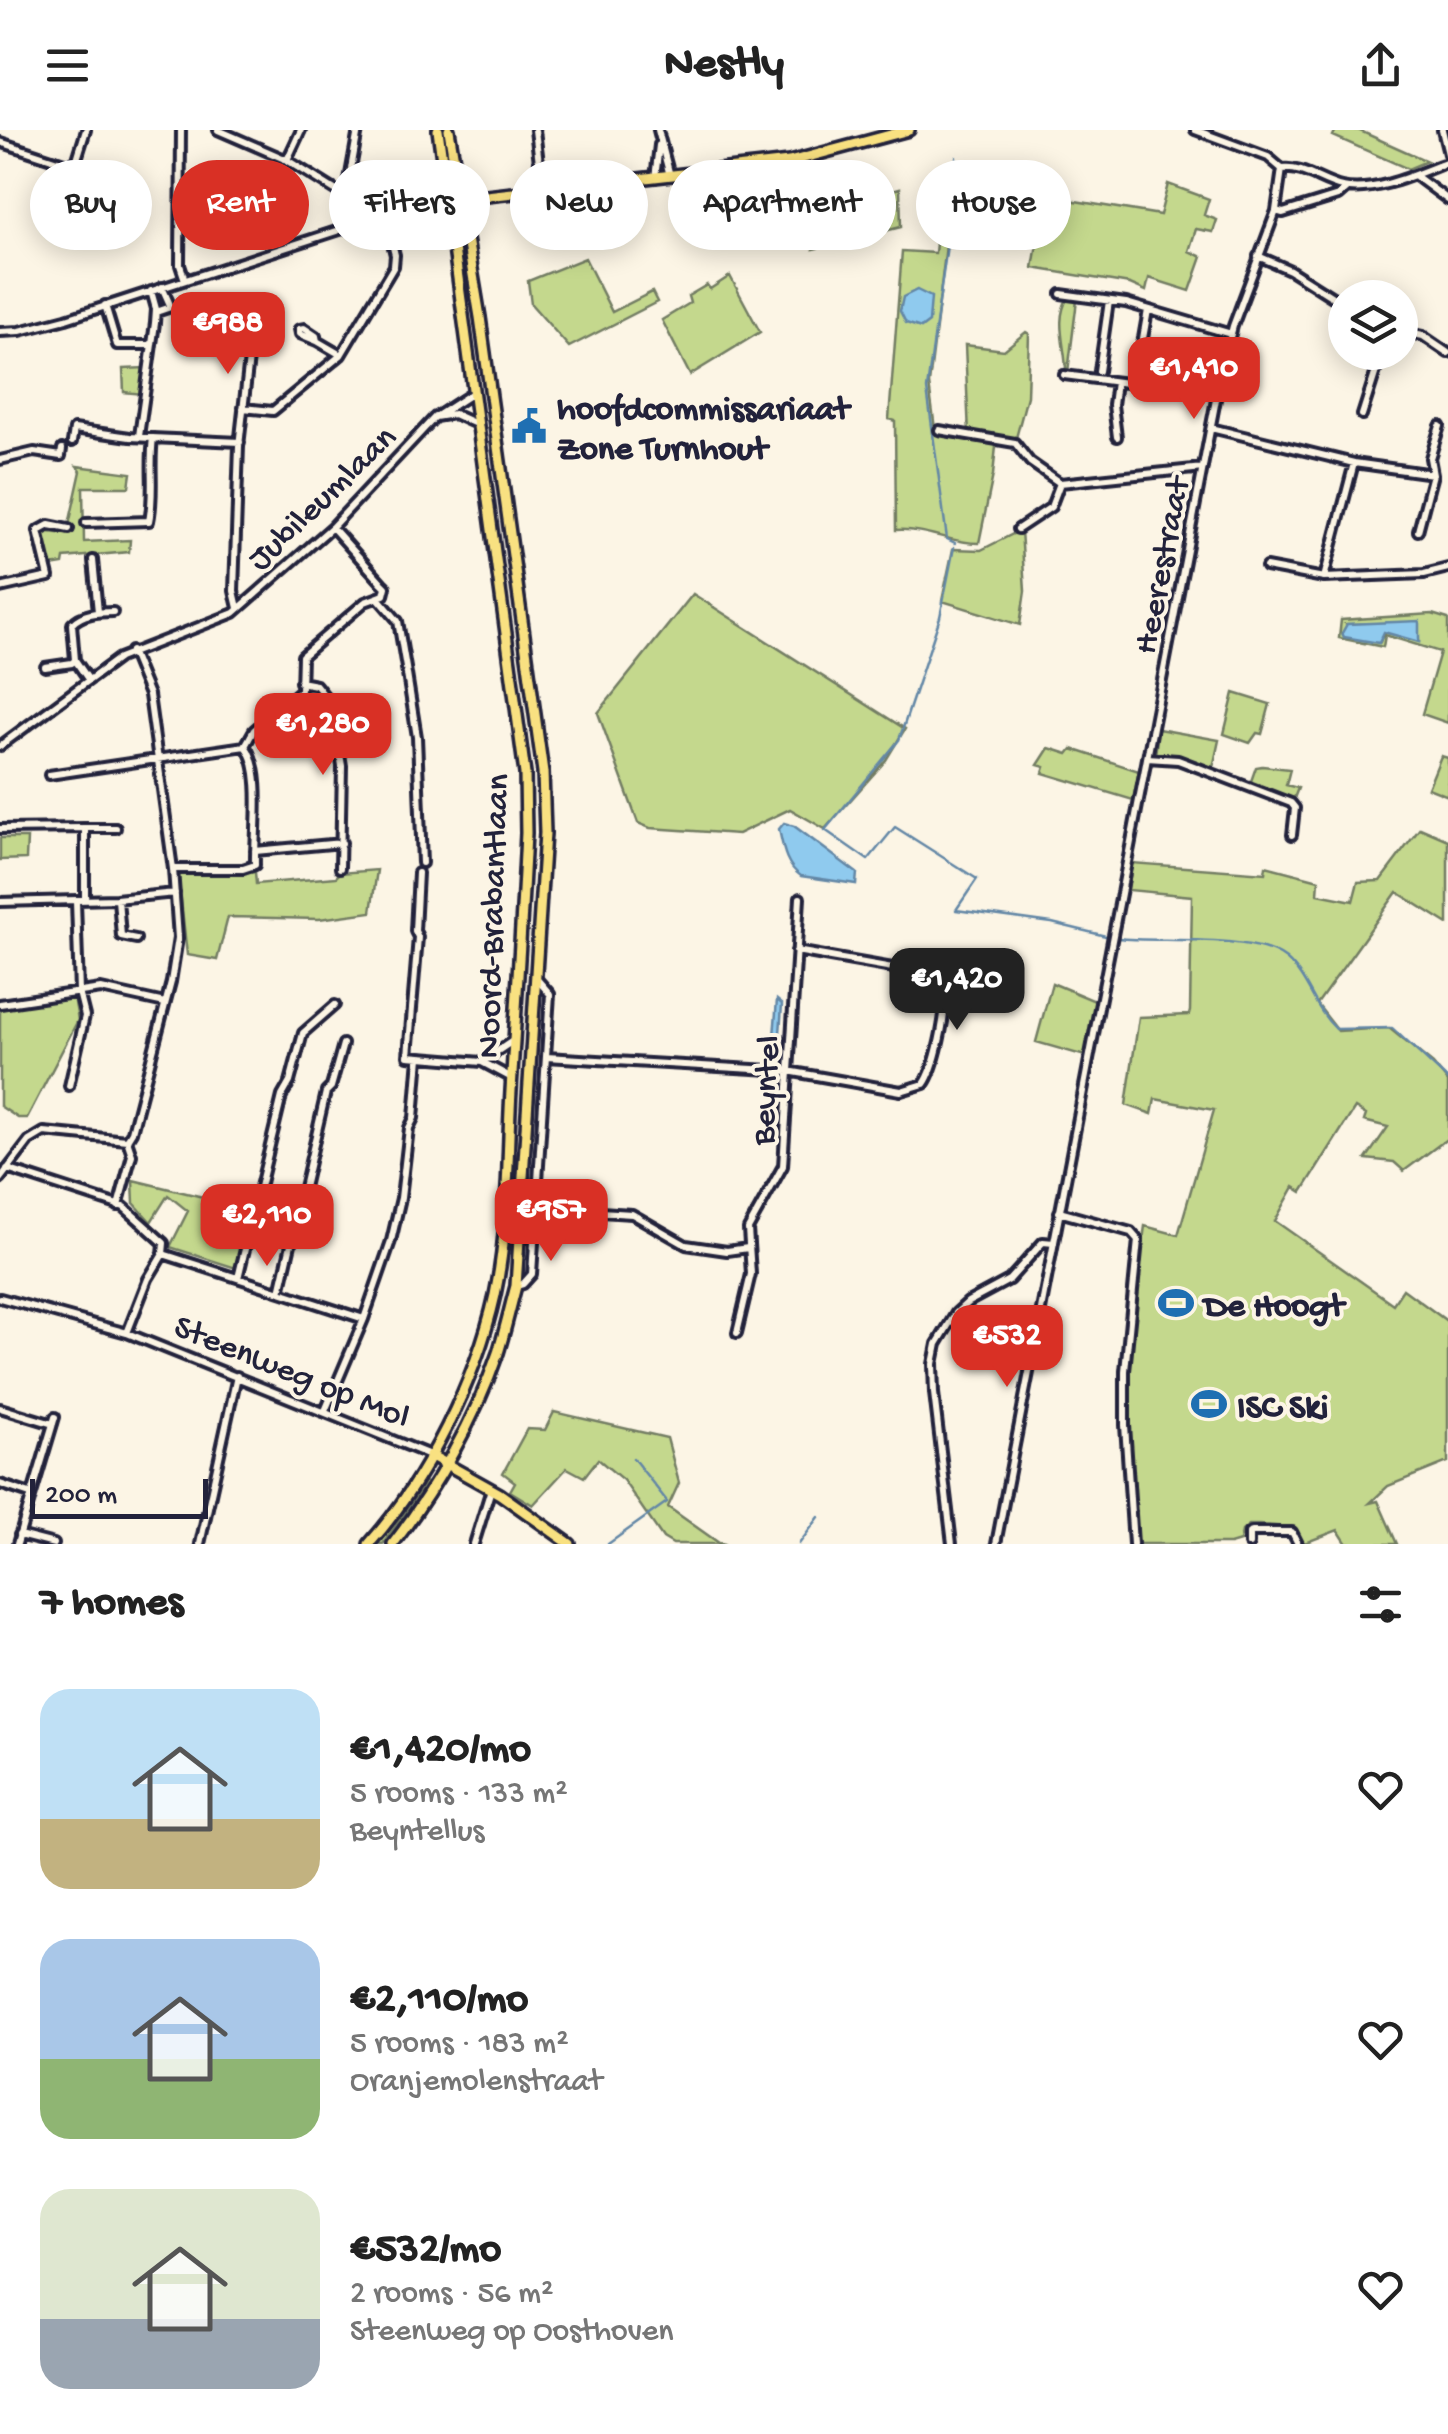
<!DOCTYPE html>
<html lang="en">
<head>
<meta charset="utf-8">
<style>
  :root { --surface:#fff; --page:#f6f6f6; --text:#222; --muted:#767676; --accent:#d93025 }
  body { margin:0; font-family:"Gochi Hand",sans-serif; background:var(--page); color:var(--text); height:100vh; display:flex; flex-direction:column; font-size:38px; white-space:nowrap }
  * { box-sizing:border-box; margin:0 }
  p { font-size:32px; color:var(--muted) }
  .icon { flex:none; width:55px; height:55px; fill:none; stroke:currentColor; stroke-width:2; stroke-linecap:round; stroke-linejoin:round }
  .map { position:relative; height:1414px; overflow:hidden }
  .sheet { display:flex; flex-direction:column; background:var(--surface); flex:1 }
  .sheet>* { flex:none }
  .banner { position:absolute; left:30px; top:30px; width:1390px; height:90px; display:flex; gap:20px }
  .buttons { position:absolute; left:1328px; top:150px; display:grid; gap:20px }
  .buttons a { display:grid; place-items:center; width:90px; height:90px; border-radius:50%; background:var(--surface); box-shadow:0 5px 25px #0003; font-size:50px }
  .scale { position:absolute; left:30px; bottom:25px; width:178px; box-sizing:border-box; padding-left:10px; border:5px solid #22223b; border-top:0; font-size:28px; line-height:35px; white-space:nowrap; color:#22223b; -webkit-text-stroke:8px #fcf5e5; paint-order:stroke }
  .price { position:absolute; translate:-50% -85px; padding:0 22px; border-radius:20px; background:var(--accent); color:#fff; font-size:32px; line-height:65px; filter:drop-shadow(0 2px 5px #0008) }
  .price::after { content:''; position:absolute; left:50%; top:60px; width:30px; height:22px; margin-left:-15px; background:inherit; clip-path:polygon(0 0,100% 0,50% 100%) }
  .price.on { background:#222; color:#fff }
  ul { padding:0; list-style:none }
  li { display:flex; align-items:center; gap:30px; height:250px; padding:0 40px }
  li span { display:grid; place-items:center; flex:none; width:280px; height:200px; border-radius:30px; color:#555 }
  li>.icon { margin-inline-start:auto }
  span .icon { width:120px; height:120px; fill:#fffc; stroke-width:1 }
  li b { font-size:42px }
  h2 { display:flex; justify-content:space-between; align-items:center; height:120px; padding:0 40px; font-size:42px }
  .tag { padding:0 35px; border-radius:45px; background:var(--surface); box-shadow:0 5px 25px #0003; font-size:35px; line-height:90px }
  .tag.on { background:var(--accent); color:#fff }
  header { display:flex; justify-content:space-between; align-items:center; height:130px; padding:0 40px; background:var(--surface); font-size:45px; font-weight:800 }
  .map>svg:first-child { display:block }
  .green { fill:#c4d88d; stroke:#737d64; stroke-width:2.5; fill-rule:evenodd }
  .water { fill:#8fcaee; stroke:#6387a6; stroke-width:2.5 }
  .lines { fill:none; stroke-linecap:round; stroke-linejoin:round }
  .stream { stroke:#6387a6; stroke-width:2.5 }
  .minor-casing { stroke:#22223b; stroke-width:14 }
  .major-casing { stroke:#22223b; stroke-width:16 }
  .minor { stroke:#fcf5e5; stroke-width:6 }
  .major { stroke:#f9e181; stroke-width:9 }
  .labels { text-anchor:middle; stroke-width:8; stroke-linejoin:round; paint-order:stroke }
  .poi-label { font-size:35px; font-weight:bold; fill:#22223b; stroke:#fcf5e5; text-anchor:start }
  .street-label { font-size:35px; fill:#22223b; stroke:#fcf5e5 }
</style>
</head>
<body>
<header><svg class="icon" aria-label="menu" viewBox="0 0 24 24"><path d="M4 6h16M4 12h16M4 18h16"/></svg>Nestly<svg class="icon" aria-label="share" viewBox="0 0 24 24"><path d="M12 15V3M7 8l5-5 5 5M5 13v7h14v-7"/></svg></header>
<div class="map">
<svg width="1448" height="1414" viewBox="0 0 1448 1414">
  <rect width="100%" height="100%" fill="#fcf5e5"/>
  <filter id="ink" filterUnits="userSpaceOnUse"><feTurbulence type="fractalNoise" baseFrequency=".01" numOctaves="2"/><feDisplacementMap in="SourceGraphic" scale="20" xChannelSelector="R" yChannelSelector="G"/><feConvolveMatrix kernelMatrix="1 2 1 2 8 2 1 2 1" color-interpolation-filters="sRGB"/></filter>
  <g filter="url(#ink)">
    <!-- green -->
    <path class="green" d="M 1336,0 L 1358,0 L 1427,31 L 1408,39 L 1333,6 Z
      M 1168,54 L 1209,69 L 1204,85 L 1217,90 L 1213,102 L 1196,99 L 1189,121 L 1202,127 L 1190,161 L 1149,148 L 1146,161 L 1130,154 L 1033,138 L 1045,66 L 1160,85 Z
      M 900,58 L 901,97 L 813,119 L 798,86 Z
      M 939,82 L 950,83 L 929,254 L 935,299 L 969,304 L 965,215 L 1004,220 L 1026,202 L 1029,204 L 1027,266 L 1016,308 L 997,307 L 993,345 L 979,413 C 948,413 928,398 896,400 L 895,291 L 889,289 L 902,121 L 935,123 Z
      M 585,128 L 612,182 L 652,162 L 657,172 L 569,217 L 531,174 L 528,151 Z
      M 730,146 L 760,202 L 690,245 L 662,190 L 690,173 L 688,166 L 707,155 L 710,159 Z
      M 1068,168 L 1077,170 L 1068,242 L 1066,241 C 1066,218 1054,189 1068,168 Z
      M 146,238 L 143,264 L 124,262 L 123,239 Z
      M 77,336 L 131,343 L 129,357 L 83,357 L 84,412 L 130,410 L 129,422 L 64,428 L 63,434 L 50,436 L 43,407 L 48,402 L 67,404 L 81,341 Z
      M 1021,400 L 1025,461 L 1020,495 L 942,471 L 953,419 L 981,420 Z
      M 693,464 L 905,599 L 886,630 L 825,699 L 790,679 L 738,704 L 650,698 L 638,693 L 598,583 Z
      M 1432,484 L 1448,489 L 1448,593 L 1422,584 L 1440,522 L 1385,505 L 1383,517 L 1339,508 L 1341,490 ZM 1418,492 L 1419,511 L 1384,502 L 1380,512 L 1347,494 Z
      M 1234,563 L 1270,574 L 1262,604 L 1257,603 L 1250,613 L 1224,604 Z
      M 1158,599 L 1219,610 L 1213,638 L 1182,628 L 1155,626 Z
      M 1049,618 L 1068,624 L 1072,619 L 1139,641 L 1133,670 L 1043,643 L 1045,637 L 1038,635 Z
      M 1441,626 L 1448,628 L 1448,666 L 1428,658 Z
      M 1262,636 L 1290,639 L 1286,655 L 1298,658 L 1293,671 L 1250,654 L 1256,637 Z
      M 1420,698 L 1448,710 L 1448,794 L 1397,762 L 1317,874 L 1338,901 L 1389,898 L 1433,934 L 1448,952 L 1448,1008 L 1404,1041 L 1394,1032 L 1366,1029 L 1388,997 L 1364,991 L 1366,985 L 1355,978 L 1302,1062 L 1294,1057 L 1275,1091 L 1393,1174 L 1403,1159 L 1448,1192 L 1448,1332 L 1388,1356 L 1370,1373 L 1378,1371 L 1397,1414 L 1347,1414 L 1338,1400 L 1302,1414 C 1291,1393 1272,1395 1249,1395 L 1242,1401 L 1240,1411 L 1230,1414 L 1137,1414 C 1124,1304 1129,1204 1145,1096 L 1178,1105 L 1214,980 L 1155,969 L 1152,984 L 1126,975 L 1139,887 L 1189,885 L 1190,881 L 1192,766 L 1128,760 L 1132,733 L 1265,743 L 1266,736 L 1319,750 L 1318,764 L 1353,771 L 1358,752 L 1380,751 Z
      M 0,708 L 27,708 L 26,729 L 0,730 Z
      M 377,740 L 371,782 L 319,789 L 228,787 L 217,830 L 187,825 L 178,743 L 255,742 L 256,754 L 336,747 L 340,743 Z
      M 1052,853 L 1095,871 L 1085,926 L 1036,912 Z
      M 74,867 L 78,890 L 27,988 L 18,988 L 0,976 L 0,879 Z
      M 133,1050 L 244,1077 L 238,1113 L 246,1115 L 239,1139 L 170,1117 L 188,1081 L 168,1065 L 151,1092 L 134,1073 Z
      M 554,1282 L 667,1308 L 679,1353 L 668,1377 L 719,1413 L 725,1414 L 673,1414 L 663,1408 L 623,1350 L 598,1329 L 584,1347 L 567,1338 L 533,1375 L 510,1361 L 515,1352 L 503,1343 L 527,1299 L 545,1300 Z
      M 421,1350 L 426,1353 L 383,1414 L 374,1414 Z"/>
    <!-- water -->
    <path class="water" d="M 917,160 L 931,167 L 929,192 L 921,198 L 906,193 L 900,181 L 903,167 Z
      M 1419,491 L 1419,512 L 1384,502 L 1379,513 L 1344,507 L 1342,503 L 1347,494 Z
      M 784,693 L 794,696 L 857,743 L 856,754 L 801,746 C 785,735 783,717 779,699 Z
      M 777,870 L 782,874 L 778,934 L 772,930 Z"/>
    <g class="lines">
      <!-- stream -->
      <path class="stream" d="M 955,413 L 947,409 L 927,259 L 957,43 L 956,27
        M 954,417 L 940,487 L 899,610 L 825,700 L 868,730 L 895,697 L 977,749 L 956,780 L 1052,793 L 1110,807
        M 1117,808 C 1157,813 1255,803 1286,829 C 1309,849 1314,879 1336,899 L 1392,898 L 1448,950
        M 633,1328 L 666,1370
        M 608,1414 L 667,1372
        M 799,1414 L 819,1387"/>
      <defs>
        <path id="minor" d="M 181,0 L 180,135 L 185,150
          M 218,0 L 287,30 L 346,67
          M 535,0 L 541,49
          M 658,0 L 670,46
          M 1195,0 L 1268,27 L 1282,39 C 1303,36 1322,53 1342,57 C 1375,64 1419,43 1448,32
          M 1442,0 L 1448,24
          M 0,12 L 70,35 L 77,29 L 86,0
          M 287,30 L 301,0
          M 1417,47 L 1448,70
          M 655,48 L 659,15
          M 1276,81 L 1283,83 L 1338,66 L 1347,58
          M 352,96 L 346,67 L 358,0
          M 1258,126 L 1290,140 L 1345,175
          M 1061,164 L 1126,173 L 1231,204
          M 105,175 L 117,215 L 151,215
          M 156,182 L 171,177 L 162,157
          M 1400,201 L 1423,206 L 1448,223
          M 0,202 L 20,201 L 66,189 L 352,96 L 448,70
          M 317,211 L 300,204 L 299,199 L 304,198 L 316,206 L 317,211 L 341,225
          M 1099,241 L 1109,171
          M 1064,245 L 1135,254 L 1148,180
          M 1116,252 L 1113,275 L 1117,307
          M 243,278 L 273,281 L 341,225 L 394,136 L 395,125 L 385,86
          M 1362,285 L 1382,222
          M 435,287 L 454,284 L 476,294
          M 1211,298 L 1354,333 L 1433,344
          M 939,300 L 1015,313 L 1030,332 L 1060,353
          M 139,306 L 155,193 L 156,179 L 151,161
          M 72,312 L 74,299 L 130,307 L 240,312
          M 0,330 L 34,322 L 61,326 L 62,319
          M 1354,333 L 1324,448 L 1424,444 L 1448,438
          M 86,393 L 149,391 C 155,363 149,336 153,308
          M 1018,399 L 1051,377 L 1060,353 L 1203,338
          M 1418,401 L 1433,344 L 1430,328 L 1440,296
          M 93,430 L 98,482
          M 1266,437 L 1324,448
          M 0,458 L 49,447 L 38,401 L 49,395 L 69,399
          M 379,469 L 398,491 L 406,538 L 417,607 L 422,733
          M 238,478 L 234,461 L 239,316 L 250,219 L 254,216 L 255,201 L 246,200 L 245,215 L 250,219
          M 75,530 L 88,549
          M 45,537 L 72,533 L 75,530 L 72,494 C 82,483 99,482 113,482
          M 300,552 L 316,555 L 332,575 L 342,636 L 340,738
          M 0,616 L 119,528 L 234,483 L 332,397 L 434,288 L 471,264
          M 1147,628 L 1178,630 L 1291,673 L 1295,678 L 1292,705
          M 49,645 L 245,616 L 254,600 L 301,560 L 302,526 L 365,472 L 384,465 L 386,457 L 382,453 L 332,397
          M 0,699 L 85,698
          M 255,721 L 342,713
          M 173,739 L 243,739 L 255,735 C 254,704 264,639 245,616
          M 418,743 L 415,801 L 418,807 L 408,926 L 482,932 L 512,948
          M 118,769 L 121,806 L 136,809
          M 85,770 L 85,698 L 116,698
          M 0,772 L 116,769 L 175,763
          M 0,874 L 101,859 L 165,873
          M 546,927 L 788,941 L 901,961 L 924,954 C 935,939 947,884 944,866 C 941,853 932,848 921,843 L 796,821
          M 483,931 L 514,910
          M 69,956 L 85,886 L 79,862 L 76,771
          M 7,1039 L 124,1077 L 164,1113 L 163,1124
          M 0,1049 L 29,1011 L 44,1002 L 127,1010
          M 118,1076 L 132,1025 L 127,1010 L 132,1002 L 171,852 L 178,808 L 173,739 L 149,565 L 131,521
          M 538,1078 L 632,1084 L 686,1115 L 727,1121 L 748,1118
          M 1059,1082 L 1131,1102 L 1138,1110 L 1125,1241 L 1125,1295 L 1133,1414
          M 163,1124 L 364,1189
          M 238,1148 L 282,966 L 290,952 L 303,903 L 335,875
          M 516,1156 L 523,1154 L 532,1144 L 550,864 L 536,848
          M 280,1162 L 326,962 L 331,957 L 343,914
          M 0,1168 L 127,1203 L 430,1325
          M 127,1203 L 148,1149 L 163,1124
          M 737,1203 L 751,1144 L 748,1099 L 783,1036 L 800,768
          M 0,1278 L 53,1294
          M 325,1281 L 364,1189 L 391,1111 L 401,1068 L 409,998 L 414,988 L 419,927
          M 0,1354 L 30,1364
          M 19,1405 L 54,1414
          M 17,1414 L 55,1287
          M 200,1414 L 237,1246
          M 474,1414 L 491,1359
          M 952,1414 L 934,1263 L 933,1234 L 937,1214 L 956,1183 L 968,1172 L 1009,1150 L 1043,1112 L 1054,1113
          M 996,1414 L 1222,238 L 1233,196 L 1276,81 L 1282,39
          M 1249,1414 L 1249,1403 L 1252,1402 L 1292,1402 L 1298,1414"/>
        <path id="major" d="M 460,69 L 789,32 L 909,0
          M 430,1325 L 500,1364 L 570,1414
          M 369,1414 C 427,1349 476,1250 495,1165 C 509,1100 507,1028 511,961 C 516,875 522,789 526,703 L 525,644 L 438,0
          M 393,1414 C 436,1358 475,1290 498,1223 C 505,1201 510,1178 516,1156 L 545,703 L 543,642 L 480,187 L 449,0"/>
      </defs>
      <!-- minor casing -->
      <use href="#minor" class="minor-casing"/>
      <!-- major casing -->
      <use href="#major" class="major-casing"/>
      <!-- minor -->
      <use href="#minor" class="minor"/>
      <!-- major -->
      <use href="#major" class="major"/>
    </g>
  </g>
  <!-- icons -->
  <defs>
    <symbol id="civic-bare" viewBox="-9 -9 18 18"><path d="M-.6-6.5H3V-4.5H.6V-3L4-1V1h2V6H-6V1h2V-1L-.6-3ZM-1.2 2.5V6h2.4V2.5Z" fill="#1f6fb2" stroke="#fcf5e5" stroke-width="2.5" paint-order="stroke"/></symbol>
    <symbol id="stadium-bare" viewBox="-9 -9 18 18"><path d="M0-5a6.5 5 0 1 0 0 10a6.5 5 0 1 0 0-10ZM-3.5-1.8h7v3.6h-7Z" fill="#1f6fb2" stroke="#fcf5e5" stroke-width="2.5" paint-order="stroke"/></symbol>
  </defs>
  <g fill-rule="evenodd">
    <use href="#civic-bare" x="504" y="271" width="50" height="50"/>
    <use href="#stadium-bare" x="1151" y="1148" width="50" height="50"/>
    <use href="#stadium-bare" x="1184" y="1249" width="50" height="50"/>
  </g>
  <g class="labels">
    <!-- poi labels -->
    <g class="poi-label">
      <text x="557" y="288">hoofdcommissariaat<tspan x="557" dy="40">Zone Turnhout</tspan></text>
      <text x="1204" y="1185">De Hoogt</text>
      <text x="1237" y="1286">ISC Ski</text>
    </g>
    <!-- street labels -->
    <g class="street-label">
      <text transform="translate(320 366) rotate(-44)" y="12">Jubileumlaan</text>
      <text transform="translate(1159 435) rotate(-79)" y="12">Heerestraat</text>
      <text transform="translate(490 786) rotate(-88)" y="12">Noord-Brabantlaan</text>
      <text transform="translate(763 960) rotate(-87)" y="12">Beyntel</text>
      <text transform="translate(293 1239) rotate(22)" y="12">Steenweg op Mol</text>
    </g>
  </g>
</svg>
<div class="buttons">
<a><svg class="icon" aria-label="layers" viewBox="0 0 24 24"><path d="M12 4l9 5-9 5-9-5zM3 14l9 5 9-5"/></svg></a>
</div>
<div class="scale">200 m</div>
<b class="price" style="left:228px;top:247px">€988</b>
<b class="price" style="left:1194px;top:292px">€1,410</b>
<b class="price" style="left:323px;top:648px">€1,280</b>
<b class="price on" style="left:957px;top:903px">€1,420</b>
<b class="price" style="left:551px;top:1134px">€957</b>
<b class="price" style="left:267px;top:1139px">€2,110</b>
<b class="price" style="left:1007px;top:1260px">€532</b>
<div class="banner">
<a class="tag">Buy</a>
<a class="tag on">Rent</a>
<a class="tag">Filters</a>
<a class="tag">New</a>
<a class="tag">Apartment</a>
<a class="tag">House</a>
</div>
</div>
<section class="sheet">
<h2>7 homes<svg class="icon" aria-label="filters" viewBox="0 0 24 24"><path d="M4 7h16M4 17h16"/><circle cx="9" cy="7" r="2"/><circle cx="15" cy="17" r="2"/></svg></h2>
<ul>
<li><span style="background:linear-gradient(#bfe0f5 65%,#c2b280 0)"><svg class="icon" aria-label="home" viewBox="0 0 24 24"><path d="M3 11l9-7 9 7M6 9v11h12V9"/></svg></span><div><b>€1,420/mo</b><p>5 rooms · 133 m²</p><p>Beyntellus</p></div><svg class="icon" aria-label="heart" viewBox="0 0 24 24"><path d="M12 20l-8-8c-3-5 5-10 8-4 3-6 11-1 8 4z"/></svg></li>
<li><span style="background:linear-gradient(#a9c7e8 60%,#8fb573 0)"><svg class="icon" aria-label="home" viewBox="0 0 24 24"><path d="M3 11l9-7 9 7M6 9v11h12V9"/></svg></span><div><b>€2,110/mo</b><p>5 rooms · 183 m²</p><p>Oranjemolenstraat</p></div><svg class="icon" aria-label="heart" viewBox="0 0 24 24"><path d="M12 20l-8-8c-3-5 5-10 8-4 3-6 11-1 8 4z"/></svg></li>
<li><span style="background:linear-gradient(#dfe7d0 65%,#9aa5b1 0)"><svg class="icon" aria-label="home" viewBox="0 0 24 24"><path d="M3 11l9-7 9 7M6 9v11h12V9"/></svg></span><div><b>€532/mo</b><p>2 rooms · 56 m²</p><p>Steenweg op Oosthoven</p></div><svg class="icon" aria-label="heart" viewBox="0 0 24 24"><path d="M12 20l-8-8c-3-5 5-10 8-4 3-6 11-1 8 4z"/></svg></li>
</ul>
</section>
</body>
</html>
